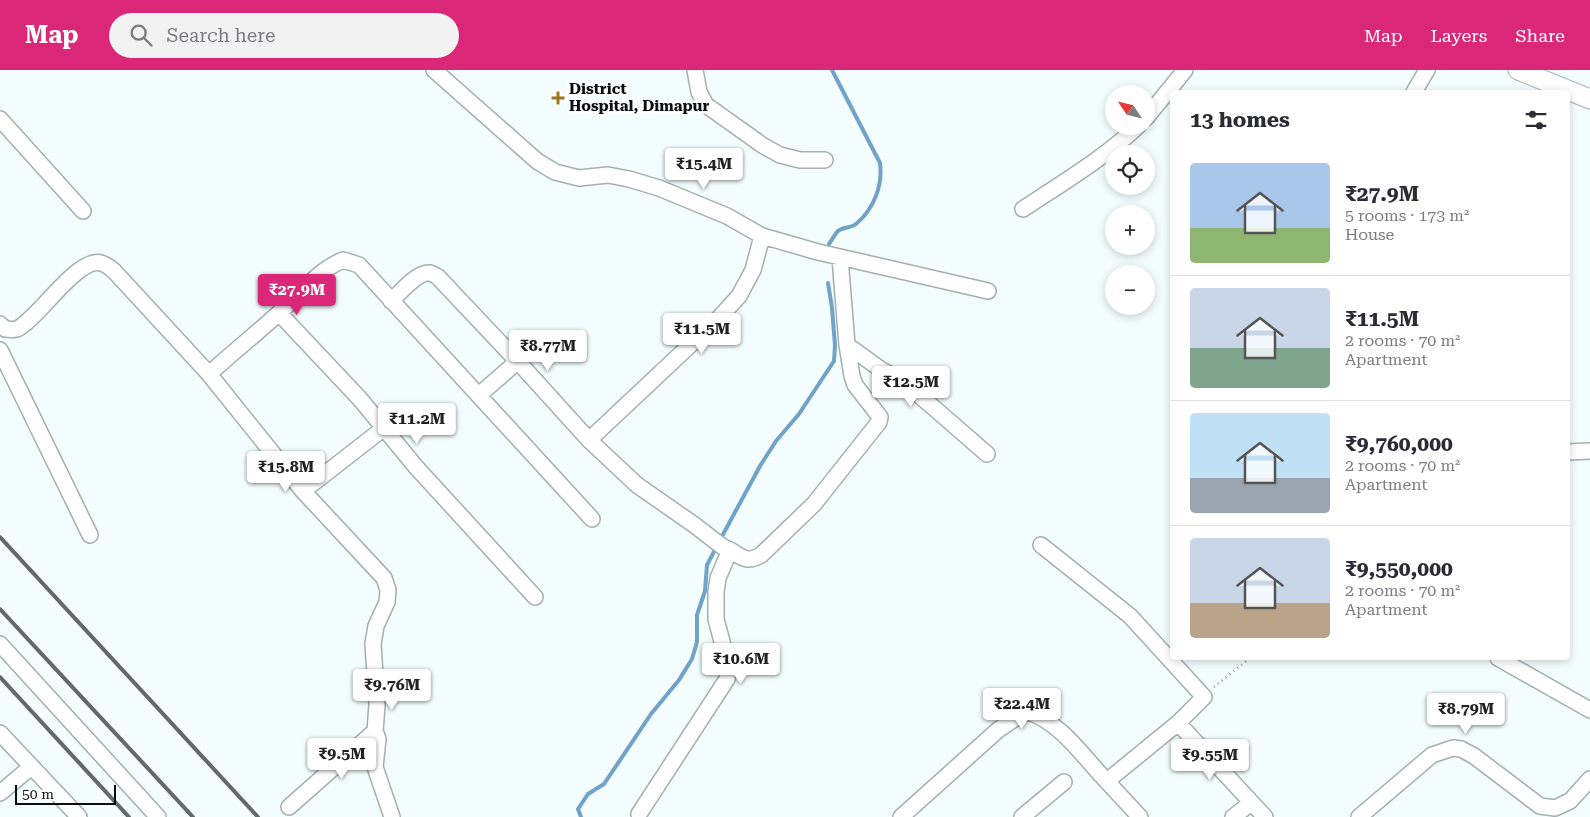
<!DOCTYPE html>
<html lang="en">
<head>
<meta charset="utf-8">
<style>
  :root { --surface:#fff; --page:#f2f2f3; --text:#2b2b33; --muted:#7c7c81; --line:#e1e1e2; --accent:#db2777 }
  body { margin:0; font-family:"Roboto Serif",serif; background:var(--page); color:var(--text); height:100vh; display:flex; flex-direction:column; font-size:19px; white-space:nowrap }
  * { box-sizing:border-box; margin:0 }
  p { font-size:16px; color:var(--muted) }
  .icon { flex:none; width:28px; height:28px; fill:none; stroke:currentColor; stroke-width:2; stroke-linecap:round; stroke-linejoin:round }
  .map { position:relative; flex:1; overflow:hidden }
  .panel { position:absolute; left:1170px; top:20px; width:400px; height:570px; display:flex; flex-direction:column; background:var(--surface); border-radius:5px; box-shadow:0 2px 8px #0003 }
  .panel>* { flex:none }
  .needle { width:32px; rotate:305deg }
  .buttons { position:absolute; left:1105px; top:15px; display:grid; gap:10px }
  .buttons a { display:grid; place-items:center; width:50px; height:50px; border-radius:50%; background:var(--surface); box-shadow:0 2px 8px #0003; font-size:25px }
  .scale { position:absolute; left:15px; bottom:12px; width:101px; box-sizing:border-box; padding-left:5px; border:2px solid #0a0e0e; border-top:0; font-size:14px; line-height:18px; white-space:nowrap; color:#0a0e0e; -webkit-text-stroke:4px #fff; paint-order:stroke }
  .price { position:absolute; translate:-50% -42px; padding:0 11px; border-radius:5px; background:#fff; color:#222; font-size:16px; line-height:32px; filter:drop-shadow(0 1px 2px #0008) }
  .price::after { content:''; position:absolute; left:50%; top:30px; width:15px; height:11px; margin-left:-8px; background:inherit; clip-path:polygon(0 0,100% 0,50% 100%) }
  .price.current { background:var(--accent); color:#fff }
  ul { padding:0; list-style:none }
  li { display:flex; align-items:center; gap:15px; height:125px; padding:0 20px }
  li+li { border-top:1px solid var(--line) }
  li span { display:grid; place-items:center; flex:none; width:140px; height:100px; border-radius:5px; color:#555 }
  li>.icon { margin-inline-start:auto }
  span .icon { width:60px; height:60px; fill:#fffc; stroke-width:1 }
  li b { font-size:21px }
  h2 { display:flex; justify-content:space-between; align-items:center; height:60px; padding:0 20px; font-size:21px }
  header { display:flex; align-items:center; gap:30px; box-sizing:border-box; height:70px; padding:0 25px; background:var(--accent); color:#fff }
  header strong { font-size:24px }
  nav { display:flex; gap:28px; margin-inline-start:auto; font-size:18px }
  .search { width:350px; height:45px; background:var(--page); display:flex; align-items:center; gap:12px; box-sizing:border-box; padding:0 18px; border-radius:28px; color:var(--muted); font-size:19px }
  .map>svg:first-child { display:block }
  .lines { fill:none; stroke-linecap:round; stroke-linejoin:round }
  .stream { stroke:#71a2c8; stroke-width:4 }
  .minor-casing { stroke:#a5afaf; stroke-width:18 }
  .major-casing { stroke:#a5afaf; stroke-width:21 }
  .path { stroke:#909898; stroke-width:2.5; stroke-dasharray:1 4; stroke-linecap:butt }
  .minor { stroke:#fff; stroke-width:15 }
  .major { stroke:#fff; stroke-width:19 }
  .rail { stroke:#636969; stroke-width:4 }
  .poi-dot { fill:#9a7621; stroke:#fff; stroke-width:2 }
  .labels { text-anchor:middle; stroke-width:5; stroke-linejoin:round; paint-order:stroke }
  .poi-label { font-size:15px; font-weight:bold; fill:#0a0e0e; stroke:#fff; text-anchor:start }
</style>
</head>
<body>
<header>
<strong>Map</strong>
<div class="search"><svg class="icon" aria-label="search" viewBox="0 0 24 24"><circle cx="10" cy="10" r="6"/><path d="M15 15l6 6"/></svg>Search here</div>
<nav><a>Map</a><a>Layers</a><a>Share</a></nav>
</header>
<div class="map">
<svg width="1590" height="747" viewBox="0 0 1590 747">
  <rect width="100%" height="100%" fill="#f3fdfd"/>
  <g class="lines">
    <!-- stream -->
    <path class="stream" d="M 829,174 C 832,170 835,164 838,161 C 843,157 851,158 856,154 C 874,139 883,115 880,93 L 832,0
      M 720,470 L 760,396 L 776,371 L 799,344 L 834,291 L 835,275 L 832,238 L 828,213
      M 581,747 L 578,739 L 588,724 L 604,714 L 651,644 L 679,610 L 692,589 L 697,572 L 697,545 L 705,521 L 707,495 L 717,476"/>
    <defs>
      <path id="minor" d="M 434,0 L 537,91 L 555,102 L 579,108 L 608,105 L 629,109 L 659,118 L 727,146 L 762,166 L 818,182 L 988,221
        M 695,0 L 699,22 L 706,35 L 762,75 L 780,85 L 800,90 L 825,90
        M 1414,22 L 1427,0
        M 1146,48 L 1185,0
        M 0,49 L 83,141
        M 1023,139 C 1062,113 1103,89 1138,56
        M 391,231 C 400,223 418,201 430,203 C 433,204 435,205 438,207 L 522,296 L 589,370 L 637,415 L 693,454 L 723,477 L 730,480 L 718,508 L 716,522 L 716,549 L 729,598 L 727,609 L 639,744
        M 279,243 L 360,329 L 416,397 L 535,527
        M 0,254 L 5,259 C 9,259 14,260 17,259 C 39,248 77,187 101,193 C 106,194 110,198 114,201 L 209,304 C 232,283 256,264 279,243 C 300,224 317,201 343,190 L 359,195 L 592,449
        M 847,275 L 883,301 L 898,308 L 911,318 L 987,384
        M 0,280 L 90,465
        M 209,304 L 303,421 L 384,508 L 388,520 L 387,532 L 376,556 L 373,574 L 377,635 L 375,661 L 378,669 L 375,697 L 392,747
        M 479,325 L 518,291
        M 589,370 L 720,247 L 739,226 L 753,200 L 762,166
        M 1568,382 L 1590,381
        M 303,421 L 384,358
        M 1041,475 L 1130,546 L 1204,627 L 1178,653 L 1107,711
        M 730,480 C 743,488 747,493 761,485 L 814,434 L 879,352 L 880,347 L 855,315 L 852,306 L 847,275 L 840,188
        M 0,574 L 158,747
        M 1498,588 L 1590,640
        M 1178,653 L 1265,747
        M 0,663 L 79,747
        M 0,723 L 31,697
        M 289,737 L 375,661
        M 901,747 L 998,660 L 1026,641 C 1058,651 1079,681 1101,705 C 1114,719 1127,733 1140,747
        M 1022,747 L 1064,712
        M 1233,747 L 1251,733
        M 1359,747 L 1432,685 L 1453,678 L 1461,679 L 1474,686 L 1540,736 L 1555,738 L 1570,731 L 1590,709"/>
      <path id="major" d="M 1518,0 L 1590,29"/>
    </defs>
    <!-- minor casing -->
    <use href="#minor" class="minor-casing"/>
    <!-- major casing -->
    <use href="#major" class="major-casing"/>
    <!-- path -->
    <path class="path" d="M 1214,617 L 1250,588"/>
    <!-- minor -->
    <use href="#minor" class="minor"/>
    <!-- major -->
    <use href="#major" class="major"/>
    <!-- rail -->
    <path class="rail" d="M 0,467 L 258,747
      M 0,539 L 193,747
      M 0,607 L 129,747"/>
  </g>
  <!-- markers -->
  <path class="poi-dot" d="M555.5 20.5h5v5h5v5h-5v5h-5v-5h-5v-5h5z"/>
  <g class="labels">
    <!-- poi labels -->
    <g class="poi-label">
      <text x="569" y="24">District<tspan x="569" dy="17">Hospital, Dimapur</tspan></text>
    </g>
  </g>
</svg>
<div class="buttons">
<a><svg class="needle" viewBox="-14 -14 28 28"><path d="M0-13l5 13h-10z" fill="#e53935"/><path d="M0 13l5-13h-10z" fill="#7c7c81"/></svg></a>
<a><svg class="icon" aria-label="locate" viewBox="0 0 24 24"><circle cx="12" cy="12" r="6"/><path d="M12 2v4M12 18v4M2 12h4M18 12h4"/></svg></a>
<a>+</a>
<a>−</a>
</div>
<div class="scale">50 m</div>
<b class="price" style="left:704px;top:120px">₹15.4M</b>
<b class="price current" style="left:297px;top:246px">₹27.9M</b>
<b class="price" style="left:702px;top:285px">₹11.5M</b>
<b class="price" style="left:548px;top:302px">₹8.77M</b>
<b class="price" style="left:911px;top:338px">₹12.5M</b>
<b class="price" style="left:417px;top:375px">₹11.2M</b>
<b class="price" style="left:286px;top:423px">₹15.8M</b>
<b class="price" style="left:741px;top:615px">₹10.6M</b>
<b class="price" style="left:392px;top:641px">₹9.76M</b>
<b class="price" style="left:1022px;top:660px">₹22.4M</b>
<b class="price" style="left:1466px;top:665px">₹8.79M</b>
<b class="price" style="left:342px;top:710px">₹9.5M</b>
<b class="price" style="left:1210px;top:711px">₹9.55M</b>
<section class="panel">
<h2>13 homes<svg class="icon" aria-label="filters" viewBox="0 0 24 24"><path d="M4 7h16M4 17h16"/><circle cx="9" cy="7" r="2"/><circle cx="15" cy="17" r="2"/></svg></h2>
<ul>
<li><span style="background:linear-gradient(#a9c7e8 65%,#8fb573 0)"><svg class="icon" aria-label="home" viewBox="0 0 24 24"><path d="M3 11l9-7 9 7M6 9v11h12V9"/></svg></span><div><b>₹27.9M</b><p>5 rooms · 173 m²</p><p>House</p></div></li>
<li><span style="background:linear-gradient(#c9d6e8 60%,#7fa58c 0)"><svg class="icon" aria-label="home" viewBox="0 0 24 24"><path d="M3 11l9-7 9 7M6 9v11h12V9"/></svg></span><div><b>₹11.5M</b><p>2 rooms · 70 m²</p><p>Apartment</p></div></li>
<li><span style="background:linear-gradient(#bfe0f5 65%,#9aa5b1 0)"><svg class="icon" aria-label="home" viewBox="0 0 24 24"><path d="M3 11l9-7 9 7M6 9v11h12V9"/></svg></span><div><b>₹9,760,000</b><p>2 rooms · 70 m²</p><p>Apartment</p></div></li>
<li><span style="background:linear-gradient(#c9d6e8 65%,#b9a48a 0)"><svg class="icon" aria-label="home" viewBox="0 0 24 24"><path d="M3 11l9-7 9 7M6 9v11h12V9"/></svg></span><div><b>₹9,550,000</b><p>2 rooms · 70 m²</p><p>Apartment</p></div></li>
</ul>
</section>
</div>
</body>
</html>
